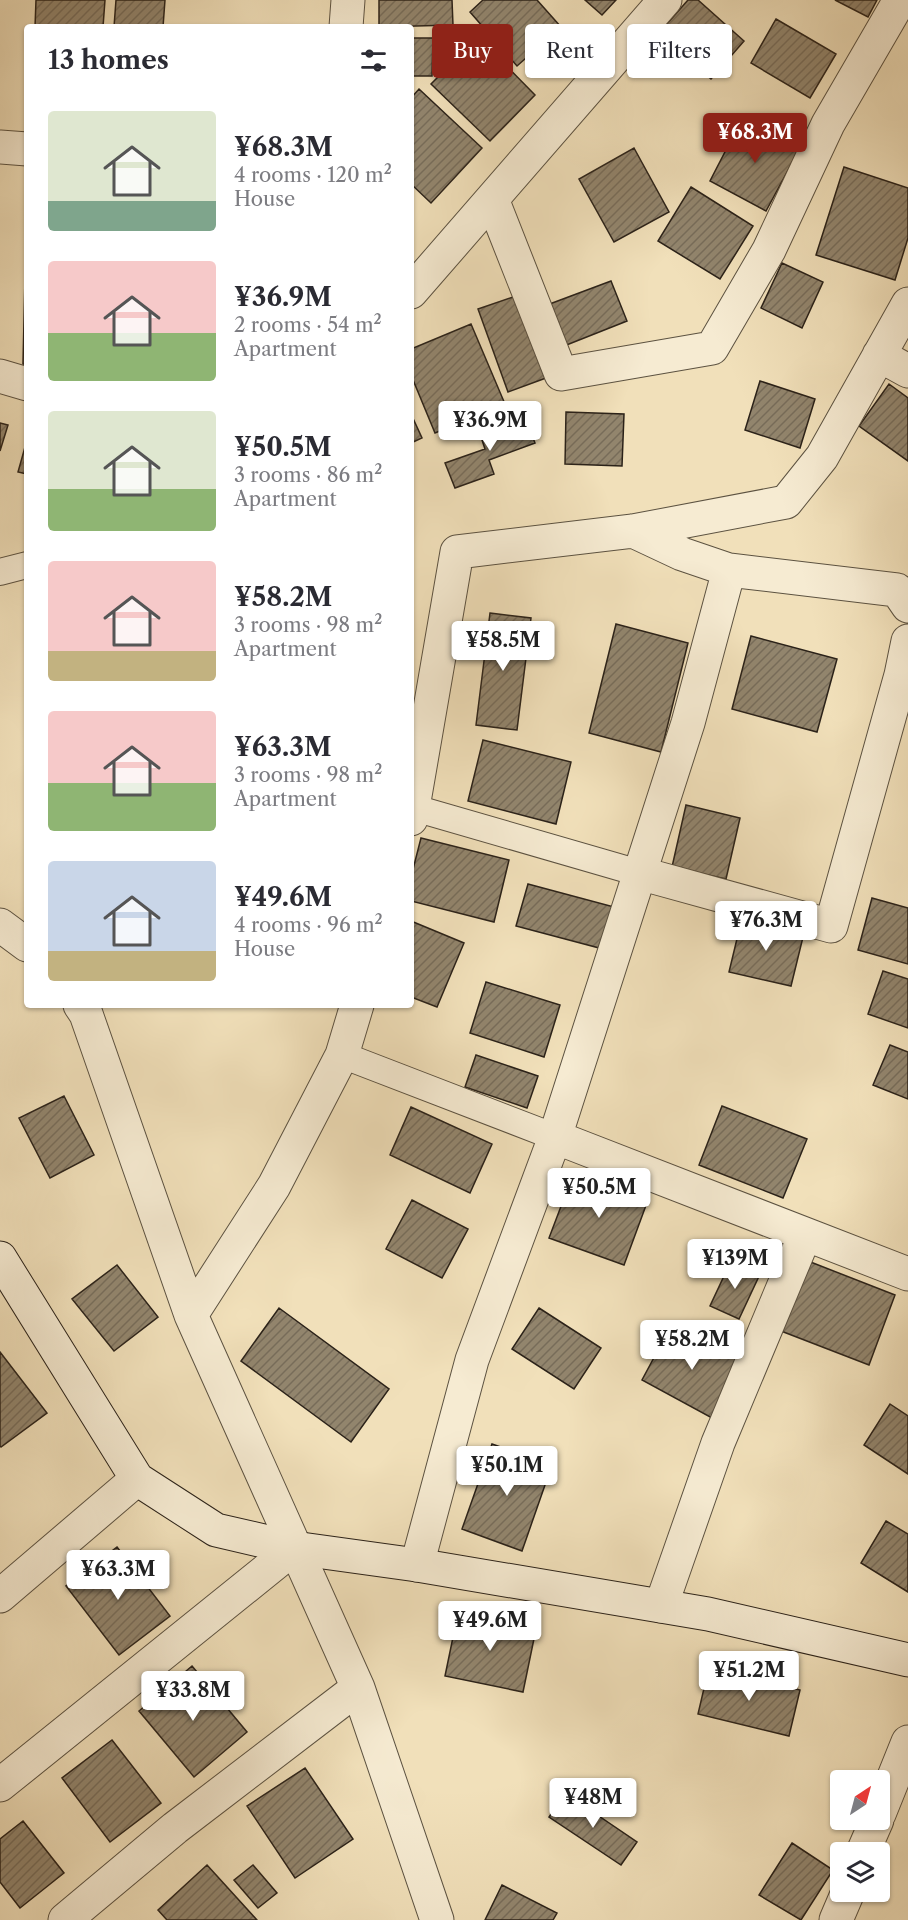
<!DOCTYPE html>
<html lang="en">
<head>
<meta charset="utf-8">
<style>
  :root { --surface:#fff; --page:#f7f7f7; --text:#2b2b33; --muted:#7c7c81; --accent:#8f2418 }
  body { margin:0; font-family:"Libre Caslon Text",serif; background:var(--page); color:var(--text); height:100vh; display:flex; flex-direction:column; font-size:22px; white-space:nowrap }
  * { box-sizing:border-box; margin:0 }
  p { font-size:20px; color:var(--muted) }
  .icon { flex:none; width:33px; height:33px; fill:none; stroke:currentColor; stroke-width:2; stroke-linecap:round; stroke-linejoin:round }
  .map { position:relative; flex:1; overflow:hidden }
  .drawer { position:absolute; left:24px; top:24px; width:390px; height:984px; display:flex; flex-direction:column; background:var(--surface); border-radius:6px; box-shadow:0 2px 4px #0004 }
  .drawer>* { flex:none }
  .hud { position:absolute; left:432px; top:24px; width:386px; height:54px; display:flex; gap:12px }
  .needle { width:39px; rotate:36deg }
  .tools { position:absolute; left:830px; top:1770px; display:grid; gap:12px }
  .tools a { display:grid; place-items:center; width:60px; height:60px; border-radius:6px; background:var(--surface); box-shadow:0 2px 4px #0004; font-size:30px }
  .price { position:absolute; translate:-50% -51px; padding:0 14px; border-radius:6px; background:#fff; color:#222; font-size:20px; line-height:39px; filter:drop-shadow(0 2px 3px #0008) }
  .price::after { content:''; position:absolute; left:50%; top:36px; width:18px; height:14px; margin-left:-9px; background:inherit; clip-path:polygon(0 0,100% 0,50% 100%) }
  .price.active { background:var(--accent); color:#fff }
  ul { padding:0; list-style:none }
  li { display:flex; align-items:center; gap:18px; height:150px; padding:0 24px }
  li span { display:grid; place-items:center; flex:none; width:168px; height:120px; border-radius:6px; color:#555 }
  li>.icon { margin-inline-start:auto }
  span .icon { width:72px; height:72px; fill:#fffc; stroke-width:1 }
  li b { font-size:26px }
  h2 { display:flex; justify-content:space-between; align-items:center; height:72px; padding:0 24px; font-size:26px }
  .pill { padding:0 21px; border-radius:6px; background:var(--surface); box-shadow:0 2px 4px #0004; font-size:21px; line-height:54px }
  .pill.active { background:var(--accent); color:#fff }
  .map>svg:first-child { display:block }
  .building { fill:url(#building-hatch); stroke:#2b2219; stroke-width:1.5 }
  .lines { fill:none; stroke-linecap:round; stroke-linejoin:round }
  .lane-casing { stroke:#5c5241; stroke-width:28 }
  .street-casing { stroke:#5c5241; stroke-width:35 }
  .secondary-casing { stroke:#2b2219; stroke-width:35 }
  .lane { stroke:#f6ebd2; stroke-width:26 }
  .street { stroke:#f6ebd2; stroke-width:33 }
  .secondary { stroke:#f6ebd2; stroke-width:33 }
</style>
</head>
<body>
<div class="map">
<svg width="908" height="1920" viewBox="0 0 908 1920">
  <defs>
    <pattern id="building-hatch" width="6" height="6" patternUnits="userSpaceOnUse" patternTransform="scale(1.5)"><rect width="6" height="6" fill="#92856d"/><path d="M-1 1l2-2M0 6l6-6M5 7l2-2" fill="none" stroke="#776c59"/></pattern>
  </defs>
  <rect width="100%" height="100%" fill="#f1e0ba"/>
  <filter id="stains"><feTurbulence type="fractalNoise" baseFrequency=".00333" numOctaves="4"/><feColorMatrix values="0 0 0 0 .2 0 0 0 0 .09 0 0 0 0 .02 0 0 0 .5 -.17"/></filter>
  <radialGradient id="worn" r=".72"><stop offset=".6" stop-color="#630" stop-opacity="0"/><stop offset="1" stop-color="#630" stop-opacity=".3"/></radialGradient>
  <!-- building -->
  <path class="building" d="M 36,0 L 105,0 L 103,27 L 35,27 Z
    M 116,0 L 165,0 L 163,27 L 114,27 Z
    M 379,0 L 452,0 L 453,25 L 379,27 Z
    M 483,0 L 537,0 L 561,27 L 517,66 L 470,12 Z
    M 585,0 L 616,0 L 602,15 Z
    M 688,0 L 698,0 L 744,41 L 711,79 L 658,34 Z
    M 835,0 L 877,0 L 868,17 Z
    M 776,19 L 836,54 L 810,98 L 751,63 Z
    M 478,37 L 535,95 L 490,141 L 431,84 Z
    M 411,38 L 433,38 L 432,76 L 411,76 Z
    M 419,89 L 482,148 L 431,203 L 411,184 L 411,98 Z
    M 743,117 L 800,148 L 766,211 L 710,181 Z
    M 634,148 L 669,212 L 614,242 L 579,179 Z
    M 844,167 L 908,188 L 908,238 L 895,280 L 816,255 Z
    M 691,187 L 753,226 L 720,279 L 658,241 Z
    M 782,263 L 823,282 L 802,328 L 761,308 Z
    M 25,277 L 27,278 L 27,365 L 23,364 Z
    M 611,281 L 627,321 L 564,346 L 547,305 Z
    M 516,296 L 546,378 L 508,392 L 478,309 Z
    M 471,324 L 505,404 L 435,433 L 411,375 L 411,349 Z
    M 760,381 L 815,399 L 800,448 L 745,430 Z
    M 889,384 L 908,398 L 908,461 L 859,426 Z
    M 566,412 L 624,414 L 622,466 L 565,464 Z
    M 411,414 L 422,438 L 411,443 Z
    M 525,417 L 535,443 L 489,460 L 494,474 L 455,488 L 445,463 L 485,449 L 480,434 Z
    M 0,423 L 8,425 L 0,451 Z
    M 27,440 L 27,474 L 18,472 Z
    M 490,613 L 531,618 L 517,730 L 476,725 Z
    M 616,624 L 688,643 L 661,752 L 589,733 Z
    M 751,636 L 837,659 L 817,732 L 732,709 Z
    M 483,740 L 571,762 L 556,824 L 468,801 Z
    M 686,805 L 740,818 L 726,879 L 672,867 Z
    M 421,838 L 509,860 L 494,922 L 411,901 L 411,877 Z
    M 528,884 L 614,907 L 603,949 L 516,926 Z
    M 872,898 L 908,908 L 908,964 L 858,950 Z
    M 742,918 L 804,933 L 791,986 L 729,972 Z
    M 411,921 L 464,943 L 437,1007 L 411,997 Z
    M 883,971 L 908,979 L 908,1028 L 868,1014 Z
    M 486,982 L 560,1005 L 544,1057 L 470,1033 Z
    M 890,1045 L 908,1052 L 908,1099 L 873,1085 Z
    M 476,1055 L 538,1076 L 527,1108 L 465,1087 Z
    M 64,1096 L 94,1155 L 50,1178 L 19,1118 Z
    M 722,1106 L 807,1139 L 783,1198 L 699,1165 Z
    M 411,1107 L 492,1144 L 470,1193 L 390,1155 Z
    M 574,1172 L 648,1200 L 624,1265 L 549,1238 Z
    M 412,1200 L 468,1229 L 442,1278 L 386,1249 Z
    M 731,1261 L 760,1274 L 739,1319 L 710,1306 Z
    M 808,1261 L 895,1295 L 869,1365 L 781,1331 Z
    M 117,1265 L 158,1317 L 114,1351 L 72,1299 Z
    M 279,1308 L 389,1389 L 351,1442 L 241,1361 Z
    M 539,1308 L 601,1348 L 574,1389 L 512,1349 Z
    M 672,1324 L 742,1361 L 712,1418 L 642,1380 Z
    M 0,1352 L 47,1413 L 1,1447 L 0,1446 Z
    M 890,1404 L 908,1416 L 908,1474 L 864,1445 Z
    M 492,1444 L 552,1465 L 522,1551 L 462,1529 Z
    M 886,1521 L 908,1534 L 908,1592 L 861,1563 Z
    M 117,1547 L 170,1616 L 119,1655 L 66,1586 Z
    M 458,1613 L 536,1629 L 523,1692 L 445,1676 Z
    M 192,1666 L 247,1732 L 194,1777 L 139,1711 Z
    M 709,1667 L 800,1690 L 789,1736 L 698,1714 Z
    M 112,1740 L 161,1803 L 110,1842 L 62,1778 Z
    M 305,1768 L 353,1839 L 295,1878 L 247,1806 Z
    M 565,1793 L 637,1842 L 621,1865 L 549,1817 Z
    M 23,1821 L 64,1873 L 20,1908 L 0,1882 L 0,1839 Z
    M 792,1843 L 833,1870 L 801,1920 L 759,1895 Z
    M 207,1865 L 257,1920 L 167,1920 L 158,1910 Z
    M 253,1865 L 277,1893 L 258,1908 L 234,1880 Z
    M 502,1885 L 557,1913 L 553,1920 L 485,1920 Z"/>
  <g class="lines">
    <defs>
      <path id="lane" d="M 0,572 L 27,565
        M 411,807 L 639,873
        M 342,1055 L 555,1137"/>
      <path id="street" d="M 346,27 L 348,0
        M 0,147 L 27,149
        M 492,199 L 561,374 L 712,348 L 769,250 L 828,124 L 900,0
        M 411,292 L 665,0
        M 879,355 L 908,371
        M 0,376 L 27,384
        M 633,531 L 682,554 L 729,570 L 897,590 L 908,606
        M 411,819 L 457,552 L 633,531 L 786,502 L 822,457 L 908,304
        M 639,873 L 831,926 L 901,675 L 908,641
        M 0,925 L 27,945
        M 80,1005 L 86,1014 L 191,1315 L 358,1688 L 437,1920
        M 555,1137 L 908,1274
        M 191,1315 L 274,1186 L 342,1055 L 357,1005
        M 417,1565 L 472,1360 L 555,1137 L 688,723 L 729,570
        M 0,1596 L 137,1479
        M 661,1606 L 718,1443 L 805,1235
        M 0,1785 L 294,1548
        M 879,1814 L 908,1742
        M 863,1852 L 877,1820
        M 65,1920 L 175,1828 L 358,1688
        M 836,1920 L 848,1892"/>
      <path id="secondary" d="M 0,1258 L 137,1479 L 216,1530 L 294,1548 L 417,1565 L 708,1614 L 908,1660"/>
    </defs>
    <!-- lane casing -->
    <use href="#lane" class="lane-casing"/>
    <!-- street casing -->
    <use href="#street" class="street-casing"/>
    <!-- secondary casing -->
    <use href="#secondary" class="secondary-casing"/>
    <!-- lane -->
    <use href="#lane" class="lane"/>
    <!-- street -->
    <use href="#street" class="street"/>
    <!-- secondary -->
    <use href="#secondary" class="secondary"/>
  </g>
  <rect width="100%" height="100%" filter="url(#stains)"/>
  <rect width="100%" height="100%" fill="url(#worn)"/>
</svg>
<div class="tools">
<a><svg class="needle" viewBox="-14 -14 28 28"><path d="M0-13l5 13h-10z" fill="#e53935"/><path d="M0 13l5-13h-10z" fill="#7c7c81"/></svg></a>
<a><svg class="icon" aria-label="layers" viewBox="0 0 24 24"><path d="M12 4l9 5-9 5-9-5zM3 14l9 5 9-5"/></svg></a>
</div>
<b class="price active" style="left:755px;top:164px">¥68.3M</b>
<b class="price" style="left:490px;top:452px">¥36.9M</b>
<b class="price" style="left:503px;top:672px">¥58.5M</b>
<b class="price" style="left:766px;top:952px">¥76.3M</b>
<b class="price" style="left:599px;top:1219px">¥50.5M</b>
<b class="price" style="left:735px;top:1290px">¥139M</b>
<b class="price" style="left:692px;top:1371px">¥58.2M</b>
<b class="price" style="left:507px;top:1497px">¥50.1M</b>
<b class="price" style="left:118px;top:1601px">¥63.3M</b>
<b class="price" style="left:490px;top:1652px">¥49.6M</b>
<b class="price" style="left:749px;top:1702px">¥51.2M</b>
<b class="price" style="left:193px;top:1722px">¥33.8M</b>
<b class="price" style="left:593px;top:1829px">¥48M</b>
<div class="hud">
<a class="pill active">Buy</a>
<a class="pill">Rent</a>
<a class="pill">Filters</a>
</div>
<section class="drawer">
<h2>13 homes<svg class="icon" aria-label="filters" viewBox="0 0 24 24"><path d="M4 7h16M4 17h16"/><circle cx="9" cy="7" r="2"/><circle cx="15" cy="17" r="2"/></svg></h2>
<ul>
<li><span style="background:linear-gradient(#dfe7d0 75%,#7fa58c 0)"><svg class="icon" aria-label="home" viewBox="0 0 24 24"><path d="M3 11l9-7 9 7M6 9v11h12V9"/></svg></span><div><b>¥68.3M</b><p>4 rooms · 120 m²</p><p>House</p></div></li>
<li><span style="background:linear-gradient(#f6c9c9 60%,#8fb573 0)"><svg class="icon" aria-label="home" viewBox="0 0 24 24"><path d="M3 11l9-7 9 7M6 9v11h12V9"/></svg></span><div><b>¥36.9M</b><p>2 rooms · 54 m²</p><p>Apartment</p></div></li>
<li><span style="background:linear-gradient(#dfe7d0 65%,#8fb573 0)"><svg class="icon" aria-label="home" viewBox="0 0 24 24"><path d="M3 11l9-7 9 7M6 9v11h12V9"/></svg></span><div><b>¥50.5M</b><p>3 rooms · 86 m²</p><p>Apartment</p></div></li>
<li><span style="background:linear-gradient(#f6c9c9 75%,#c2b280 0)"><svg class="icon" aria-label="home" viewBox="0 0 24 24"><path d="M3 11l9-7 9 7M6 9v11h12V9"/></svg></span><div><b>¥58.2M</b><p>3 rooms · 98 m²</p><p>Apartment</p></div></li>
<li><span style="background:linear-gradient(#f6c9c9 60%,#8fb573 0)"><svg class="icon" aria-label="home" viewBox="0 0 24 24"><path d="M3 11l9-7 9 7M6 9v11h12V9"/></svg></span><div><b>¥63.3M</b><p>3 rooms · 98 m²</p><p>Apartment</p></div></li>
<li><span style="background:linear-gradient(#c9d6e8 75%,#c2b280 0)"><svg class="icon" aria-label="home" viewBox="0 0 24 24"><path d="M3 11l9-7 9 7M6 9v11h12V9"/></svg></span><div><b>¥49.6M</b><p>4 rooms · 96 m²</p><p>House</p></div></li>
</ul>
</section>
</div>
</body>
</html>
